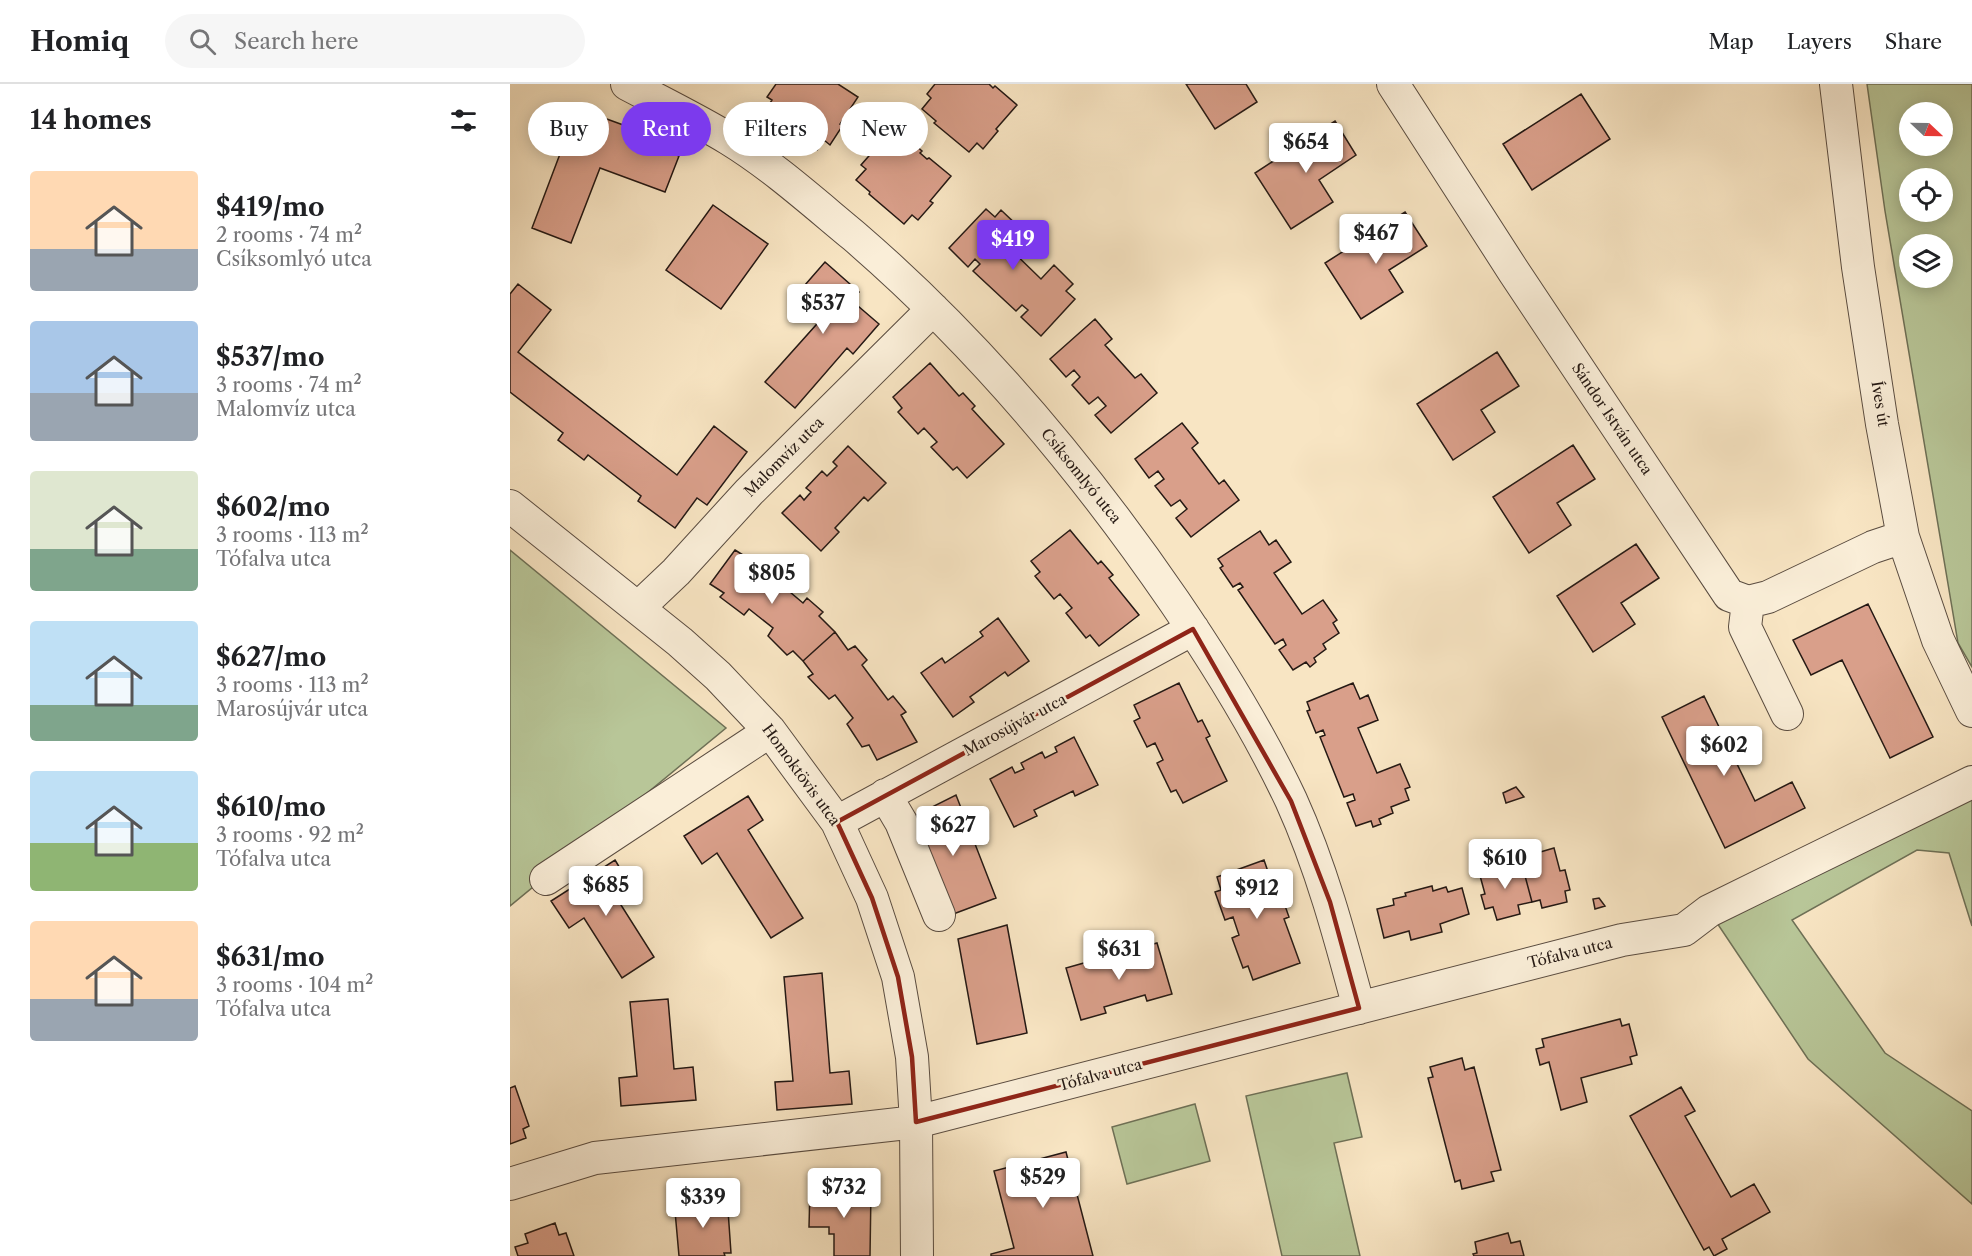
<!DOCTYPE html>
<html lang="en">
<head>
<meta charset="utf-8">
<style>
  :root { --surface:#fff; --page:#f6f6f6; --text:#202124; --muted:#757577; --line:#e0e0e0; --accent:#7c3aed }
  body { margin:0; font-family:"Libre Caslon Text",serif; background:var(--page); color:var(--text); height:100vh; display:flex; flex-direction:column; font-size:22px; white-space:nowrap }
  * { box-sizing:border-box; margin:0 }
  p { font-size:20px; color:var(--muted) }
  .icon { flex:none; width:33px; height:33px; fill:none; stroke:currentColor; stroke-width:2; stroke-linecap:round; stroke-linejoin:round }
  .map { position:relative; flex:1; overflow:hidden }
  .panel { display:flex; flex-direction:column; background:var(--surface); width:510px }
  .panel>* { flex:none }
  .hud { position:absolute; left:18px; top:18px; width:570px; height:54px; display:flex; gap:12px }
  .needle { width:39px; rotate:112deg }
  .buttons { position:absolute; left:1389px; top:18px; display:grid; gap:12px }
  .buttons a { display:grid; place-items:center; width:54px; height:54px; border-radius:50%; background:var(--surface); box-shadow:0 3px 15px #0003; font-size:30px }
  .price { position:absolute; translate:-50% -51px; padding:0 14px; border-radius:6px; background:#fff; color:#222; font-size:20px; line-height:39px; filter:drop-shadow(0 2px 3px #0008) }
  .price::after { content:''; position:absolute; left:50%; top:36px; width:18px; height:14px; margin-left:-9px; background:inherit; clip-path:polygon(0 0,100% 0,50% 100%) }
  .price.active { background:var(--accent); color:#fff }
  ul { padding:0; list-style:none }
  li { display:flex; align-items:center; gap:18px; height:150px; padding:0 30px }
  li span { display:grid; place-items:center; flex:none; width:168px; height:120px; border-radius:6px; color:#555 }
  li>.icon { margin-inline-start:auto }
  span .icon { width:72px; height:72px; fill:#fffc; stroke-width:1 }
  li b { font-size:26px }
  h2 { display:flex; justify-content:space-between; align-items:center; height:72px; padding:0 30px; font-size:26px }
  .chip { padding:0 21px; border-radius:27px; background:var(--surface); box-shadow:0 3px 15px #0003; font-size:21px; line-height:54px }
  .chip.active { background:var(--accent); color:#fff }
  header { display:flex; align-items:center; gap:36px; box-sizing:border-box; height:84px; padding:0 30px; background:var(--surface); border-bottom:2px solid var(--line) }
  header strong { font-size:28px }
  nav { display:flex; gap:33px; margin-inline-start:auto; font-size:21px }
  .search { width:420px; height:54px; background:var(--page); display:flex; align-items:center; gap:15px; box-sizing:border-box; padding:0 21px; border-radius:33px; color:var(--muted); font-size:22px }
  main { display:flex; flex:1; min-height:0 }
  .map>svg:first-child { display:block }
  .green { fill:#b8c698; stroke:#6e7056; stroke-width:1.5; fill-rule:evenodd }
  .building { fill:#d99f8a; stroke:#251914; stroke-width:1.5 }
  .lines { fill:none; stroke-linecap:round; stroke-linejoin:round }
  .minor-casing { stroke:#5a4c40; stroke-width:34 }
  .minor { stroke:#faeed8; stroke-width:32 }
  .marked { fill:none; stroke:#8f2418; stroke-width:4.5; stroke-linejoin:round }
  .labels { text-anchor:middle; stroke-width:5; stroke-linejoin:round; paint-order:stroke }
  .street-label { font-size:15px; fill:#251914; stroke:#faeed8 }
</style>
</head>
<body>
<header>
<strong>Homiq</strong>
<div class="search"><svg class="icon" aria-label="search" viewBox="0 0 24 24"><circle cx="10" cy="10" r="6"/><path d="M15 15l6 6"/></svg>Search here</div>
<nav><a>Map</a><a>Layers</a><a>Share</a></nav>
</header>
<main>
<section class="panel">
<h2>14 homes<svg class="icon" aria-label="filters" viewBox="0 0 24 24"><path d="M4 7h16M4 17h16"/><circle cx="9" cy="7" r="2"/><circle cx="15" cy="17" r="2"/></svg></h2>
<ul>
<li><span style="background:linear-gradient(#ffd9b3 65%,#9aa5b1 0)"><svg class="icon" aria-label="home" viewBox="0 0 24 24"><path d="M3 11l9-7 9 7M6 9v11h12V9"/></svg></span><div><b>$419/mo</b><p>2 rooms · 74 m²</p><p>Csíksomlyó utca</p></div></li>
<li><span style="background:linear-gradient(#a9c7e8 60%,#9aa5b1 0)"><svg class="icon" aria-label="home" viewBox="0 0 24 24"><path d="M3 11l9-7 9 7M6 9v11h12V9"/></svg></span><div><b>$537/mo</b><p>3 rooms · 74 m²</p><p>Malomvíz utca</p></div></li>
<li><span style="background:linear-gradient(#dfe7d0 65%,#7fa58c 0)"><svg class="icon" aria-label="home" viewBox="0 0 24 24"><path d="M3 11l9-7 9 7M6 9v11h12V9"/></svg></span><div><b>$602/mo</b><p>3 rooms · 113 m²</p><p>Tófalva utca</p></div></li>
<li><span style="background:linear-gradient(#bfe0f5 70%,#7fa58c 0)"><svg class="icon" aria-label="home" viewBox="0 0 24 24"><path d="M3 11l9-7 9 7M6 9v11h12V9"/></svg></span><div><b>$627/mo</b><p>3 rooms · 113 m²</p><p>Marosújvár utca</p></div></li>
<li><span style="background:linear-gradient(#bfe0f5 60%,#8fb573 0)"><svg class="icon" aria-label="home" viewBox="0 0 24 24"><path d="M3 11l9-7 9 7M6 9v11h12V9"/></svg></span><div><b>$610/mo</b><p>3 rooms · 92 m²</p><p>Tófalva utca</p></div></li>
<li><span style="background:linear-gradient(#ffd9b3 65%,#9aa5b1 0)"><svg class="icon" aria-label="home" viewBox="0 0 24 24"><path d="M3 11l9-7 9 7M6 9v11h12V9"/></svg></span><div><b>$631/mo</b><p>3 rooms · 104 m²</p><p>Tófalva utca</p></div></li>
</ul>
</section>
<div class="map">
<svg width="1462" height="1172" viewBox="0 0 1462 1172">
  <rect width="100%" height="100%" fill="#f8e5c3"/>
  <filter id="stains"><feTurbulence type="fractalNoise" baseFrequency=".00333" numOctaves="4"/><feColorMatrix values="0 0 0 0 .2 0 0 0 0 .09 0 0 0 0 .02 0 0 0 .5 -.17"/></filter>
  <radialGradient id="worn" r=".72"><stop offset=".6" stop-color="#630" stop-opacity="0"/><stop offset="1" stop-color="#630" stop-opacity=".3"/></radialGradient>
  <!-- green -->
  <path class="green" d="M 1357,0 L 1462,0 L 1462,583 L 1448,559 L 1375,127 ZM 1432,28 L 1432,62 L 1400,62 L 1400,28 ZM 1432,94 L 1432,128 L 1400,128 L 1400,94 ZM 1432,160 L 1432,194 L 1400,194 L 1400,160 Z
    M 0,466 L 216,644 L 0,822 Z
    M 1462,714 L 1462,842 L 1439,769 L 1407,766 L 1282,836 L 1375,969 L 1462,1027 L 1462,1120 L 1298,975 L 1199,827 Z
    M 837,989 L 852,1053 L 824,1059 L 850,1172 L 772,1172 L 736,1012 Z
    M 685,1020 L 700,1077 L 617,1100 L 602,1043 Z"/>
  <!-- building -->
  <path class="building" d="M 266,0 L 328,0 L 348,13 L 330,40 L 333,41 L 320,61 L 314,56 L 307,66 L 268,41 L 270,39 L 254,29 L 262,16 L 257,13 Z
    M 425,0 L 479,0 L 483,4 L 485,2 L 507,21 L 486,45 L 488,47 L 473,65 L 467,59 L 459,68 L 424,39 L 426,37 L 412,25 L 421,14 L 417,10 Z
    M 676,0 L 736,0 L 747,18 L 705,45 Z
    M 1071,10 L 1100,55 L 1022,106 L 993,60 Z
    M 72,26 L 127,46 L 124,55 L 169,72 L 155,108 L 90,84 L 61,159 L 22,144 L 53,62 L 58,64 Z
    M 825,37 L 846,71 L 809,96 L 823,118 L 781,145 L 745,89 Z
    M 389,47 L 412,67 L 410,69 L 417,75 L 419,74 L 441,92 L 420,117 L 423,119 L 408,136 L 402,131 L 394,140 L 359,110 L 360,108 L 346,96 L 356,85 L 351,81 L 365,65 L 370,69 Z
    M 203,121 L 258,160 L 211,225 L 156,186 Z
    M 476,125 L 485,133 L 491,126 L 511,145 L 496,161 L 531,195 L 544,181 L 563,200 L 556,207 L 565,215 L 531,252 L 511,233 L 518,226 L 512,221 L 506,227 L 463,187 L 470,180 L 465,175 L 458,183 L 439,164 Z
    M 895,128 L 917,162 L 879,186 L 893,208 L 851,235 L 815,179 Z
    M 315,178 L 349,208 L 341,216 L 369,240 L 343,270 L 337,264 L 285,324 L 255,298 L 314,232 L 288,209 Z
    M 8,200 L 41,226 L 8,268 L 167,391 L 204,342 L 237,368 L 197,421 L 187,414 L 165,444 L 128,417 L 131,412 L 78,371 L 74,376 L 48,356 L 53,349 L 0,308 L 0,210 Z
    M 585,235 L 602,255 L 595,261 L 625,294 L 631,290 L 647,309 L 601,349 L 585,331 L 596,322 L 588,313 L 579,320 L 562,301 L 570,293 L 564,286 L 556,293 L 540,275 Z
    M 987,268 L 1009,302 L 971,326 L 985,348 L 943,376 L 907,320 Z
    M 420,279 L 449,312 L 453,309 L 465,322 L 462,325 L 494,360 L 457,394 L 447,383 L 443,386 L 421,363 L 427,358 L 414,344 L 408,350 L 388,328 L 392,324 L 383,313 Z
    M 672,339 L 688,359 L 682,364 L 709,400 L 714,396 L 729,416 L 681,453 L 666,434 L 677,425 L 670,416 L 661,422 L 645,402 L 654,395 L 648,387 L 639,394 L 625,375 Z
    M 1063,361 L 1085,395 L 1047,419 L 1061,441 L 1019,469 L 983,413 Z
    M 338,362 L 376,399 L 358,417 L 354,413 L 325,444 L 329,448 L 311,467 L 272,429 L 290,411 L 294,416 L 301,408 L 296,404 L 312,387 L 317,392 L 327,382 L 323,378 Z
    M 560,446 L 588,480 L 591,477 L 603,491 L 599,494 L 629,531 L 589,562 L 580,551 L 576,554 L 556,529 L 562,524 L 550,510 L 544,515 L 525,492 L 530,488 L 521,477 Z
    M 750,447 L 759,461 L 766,456 L 781,478 L 764,489 L 792,530 L 813,516 L 827,536 L 823,539 L 829,549 L 813,560 L 816,565 L 804,574 L 806,578 L 800,583 L 796,578 L 783,586 L 769,566 L 776,561 L 773,555 L 765,560 L 728,506 L 733,503 L 730,499 L 723,503 L 710,484 L 713,482 L 708,475 Z
    M 1126,460 L 1149,494 L 1111,519 L 1125,540 L 1083,568 L 1047,512 Z
    M 225,466 L 244,478 L 249,473 L 264,485 L 260,491 L 293,519 L 297,514 L 313,528 L 309,532 L 325,548 L 293,577 L 283,567 L 277,571 L 258,552 L 263,544 L 239,525 L 234,531 L 210,513 L 214,509 L 200,500 Z
    M 1358,520 L 1423,653 L 1380,674 L 1332,576 L 1301,591 L 1283,556 Z
    M 488,534 L 519,577 L 498,592 L 495,588 L 460,613 L 464,618 L 443,633 L 411,589 L 432,574 L 435,579 L 473,552 L 470,548 Z
    M 325,548 L 338,566 L 345,562 L 357,576 L 352,581 L 378,616 L 383,612 L 396,628 L 391,631 L 407,658 L 367,676 L 359,661 L 352,663 L 337,640 L 343,634 L 325,611 L 319,615 L 298,593 L 303,590 L 293,577 Z
    M 669,599 L 688,638 L 692,636 L 700,652 L 696,654 L 717,697 L 673,719 L 666,706 L 661,708 L 647,679 L 653,676 L 645,659 L 637,663 L 624,637 L 630,634 L 624,621 Z
    M 843,599 L 850,615 L 858,611 L 868,636 L 848,644 L 867,689 L 890,680 L 900,703 L 895,705 L 899,716 L 881,723 L 883,729 L 869,735 L 871,740 L 863,743 L 861,737 L 846,742 L 837,719 L 845,716 L 843,710 L 834,713 L 810,653 L 815,651 L 813,646 L 806,649 L 797,627 L 800,626 L 797,618 Z
    M 1194,612 L 1245,717 L 1282,698 L 1295,724 L 1215,764 L 1152,633 Z
    M 564,653 L 588,701 L 565,712 L 563,707 L 524,726 L 527,732 L 504,743 L 480,695 L 502,683 L 505,689 L 514,685 L 511,679 L 532,668 L 535,674 L 547,668 L 545,663 Z
    M 1006,703 L 1014,713 L 996,719 L 993,709 Z
    M 446,711 L 486,814 L 438,832 L 400,734 Z
    M 238,712 L 253,736 L 238,746 L 293,834 L 261,854 L 207,769 L 192,780 L 174,752 Z
    M 1044,764 L 1050,787 L 1055,786 L 1060,806 L 1055,807 L 1057,818 L 1032,824 L 1030,816 L 1022,818 L 1011,777 L 1021,774 L 1020,771 Z
    M 105,776 L 120,801 L 104,810 L 144,873 L 112,894 L 74,834 L 59,844 L 41,817 Z
    M 754,776 L 768,817 L 773,816 L 779,833 L 774,835 L 790,879 L 743,896 L 738,882 L 733,884 L 722,854 L 729,851 L 723,833 L 715,836 L 705,808 L 711,806 L 707,793 Z
    M 1011,777 L 1022,818 L 1008,821 L 1010,830 L 987,836 L 983,823 L 975,825 L 971,811 L 975,810 L 969,788 Z
    M 922,802 L 923,807 L 936,803 L 938,808 L 952,804 L 959,830 L 930,840 L 932,848 L 901,856 L 899,847 L 874,854 L 867,825 L 884,821 L 883,815 L 896,812 L 895,809 Z
    M 1089,814 L 1095,822 L 1085,825 L 1083,815 Z
    M 497,841 L 517,949 L 467,960 L 448,855 Z
    M 647,859 L 662,910 L 637,917 L 635,911 L 594,923 L 596,929 L 571,936 L 556,884 L 581,877 L 583,883 L 628,871 L 626,865 Z
    M 312,889 L 320,989 L 339,987 L 342,1020 L 267,1026 L 265,998 L 283,997 L 274,893 Z
    M 158,915 L 164,985 L 183,983 L 186,1016 L 111,1022 L 109,994 L 127,992 L 120,918 Z
    M 1110,935 L 1112,942 L 1119,940 L 1127,971 L 1120,973 L 1122,980 L 1071,994 L 1077,1018 L 1051,1026 L 1039,978 L 1030,981 L 1026,965 L 1034,963 L 1032,955 Z
    M 952,974 L 955,986 L 964,983 L 991,1086 L 981,1088 L 984,1097 L 952,1105 L 950,1096 L 945,1098 L 918,994 L 923,993 L 920,983 Z
    M 5,1002 L 19,1042 L 13,1045 L 16,1054 L 0,1060 L 0,1004 Z
    M 1171,1003 L 1185,1027 L 1175,1032 L 1221,1113 L 1244,1100 L 1260,1128 L 1212,1155 L 1217,1165 L 1204,1172 L 1199,1163 L 1194,1166 L 1120,1032 Z
    M 556,1068 L 583,1172 L 481,1172 L 481,1170 L 504,1164 L 484,1087 Z
    M 300,1105 L 361,1106 L 360,1172 L 324,1172 L 324,1150 L 319,1150 L 319,1143 L 299,1143 Z
    M 209,1114 L 211,1127 L 218,1126 L 221,1169 L 214,1169 L 215,1172 L 169,1172 L 165,1127 L 179,1126 L 178,1117 Z
    M 45,1139 L 49,1151 L 56,1149 L 64,1172 L 8,1172 L 5,1163 L 18,1159 L 15,1150 Z
    M 998,1149 L 1001,1159 L 1010,1157 L 1014,1172 L 964,1172 L 963,1170 L 967,1169 L 965,1158 Z"/>
  <g class="lines">
    <defs>
      <path id="minor" d="M 117,0 C 151,18 186,35 219,55 C 263,82 304,119 344,152 C 467,258 572,383 664,517 C 707,580 748,646 781,716 C 811,782 830,853 849,924
        M 883,0 L 1004,188 L 1219,511 L 1238,518 L 1258,513 L 1363,463 L 1393,453
        M 1326,0 L 1348,183 L 1372,340 L 1393,453 L 1428,556 L 1462,627
        M 0,422 L 170,558 L 208,592 L 260,647 L 327,738 L 362,814 L 388,893 L 402,973 L 406,1038 L 407,1172
        M 1238,518 L 1235,543 L 1277,630
        M 128,524 L 166,488 L 239,408 L 423,225
        M 375,711 L 391,738 L 429,831
        M 327,738 L 683,545
        M 36,795 L 260,647
        M 0,1100 L 85,1074 L 406,1038 L 1112,856 L 1174,846 L 1199,827 L 1462,698"/>
    </defs>
    <!-- minor casing -->
    <use href="#minor" class="minor-casing"/>
    <!-- minor -->
    <use href="#minor" class="minor"/>
  </g>
  <!-- marked area -->
  <path class="marked" d="M 683,545 L 781,717 L 820,818 L 849,924 L 406,1038 L 402,973 L 388,893 L 362,814 L 327,738 Z"/>
  <g class="labels">
    <!-- street labels -->
    <g class="street-label">
      <text transform="translate(1370 320) rotate(81)" y="5">Íves út</text>
      <text transform="translate(1102 335) rotate(56)" y="5">Sándor István utca</text>
      <text transform="translate(274 373) rotate(-45)" y="5">Malomvíz utca</text>
      <text transform="translate(571 392) rotate(51)" y="5">Csíksomlyó utca</text>
      <text transform="translate(505 641) rotate(-28)" y="5">Marosújvár utca</text>
      <text transform="translate(291 691) rotate(54)" y="5">Homoktövis utca</text>
      <text transform="translate(1060 869) rotate(-14)" y="5">Tófalva utca</text>
      <text transform="translate(590 991) rotate(-15)" y="5">Tófalva utca</text>
    </g>
  </g>
  <rect width="100%" height="100%" filter="url(#stains)"/>
  <rect width="100%" height="100%" fill="url(#worn)"/>
</svg>
<div class="buttons">
<a><svg class="needle" viewBox="-14 -14 28 28"><path d="M0-13l5 13h-10z" fill="#e53935"/><path d="M0 13l5-13h-10z" fill="#757577"/></svg></a>
<a><svg class="icon" aria-label="locate" viewBox="0 0 24 24"><circle cx="12" cy="12" r="6"/><path d="M12 2v4M12 18v4M2 12h4M18 12h4"/></svg></a>
<a><svg class="icon" aria-label="layers" viewBox="0 0 24 24"><path d="M12 4l9 5-9 5-9-5zM3 14l9 5 9-5"/></svg></a>
</div>
<b class="price" style="left:796px;top:90px">$654</b>
<b class="price" style="left:866px;top:181px">$467</b>
<b class="price active" style="left:503px;top:187px">$419</b>
<b class="price" style="left:313px;top:251px">$537</b>
<b class="price" style="left:262px;top:521px">$805</b>
<b class="price" style="left:1214px;top:693px">$602</b>
<b class="price" style="left:443px;top:773px">$627</b>
<b class="price" style="left:995px;top:806px">$610</b>
<b class="price" style="left:96px;top:833px">$685</b>
<b class="price" style="left:747px;top:836px">$912</b>
<b class="price" style="left:609px;top:897px">$631</b>
<b class="price" style="left:533px;top:1125px">$529</b>
<b class="price" style="left:334px;top:1135px">$732</b>
<b class="price" style="left:193px;top:1145px">$339</b>
<div class="hud">
<a class="chip">Buy</a>
<a class="chip active">Rent</a>
<a class="chip">Filters</a>
<a class="chip">New</a>
</div>
</div>
</main>
</body>
</html>
